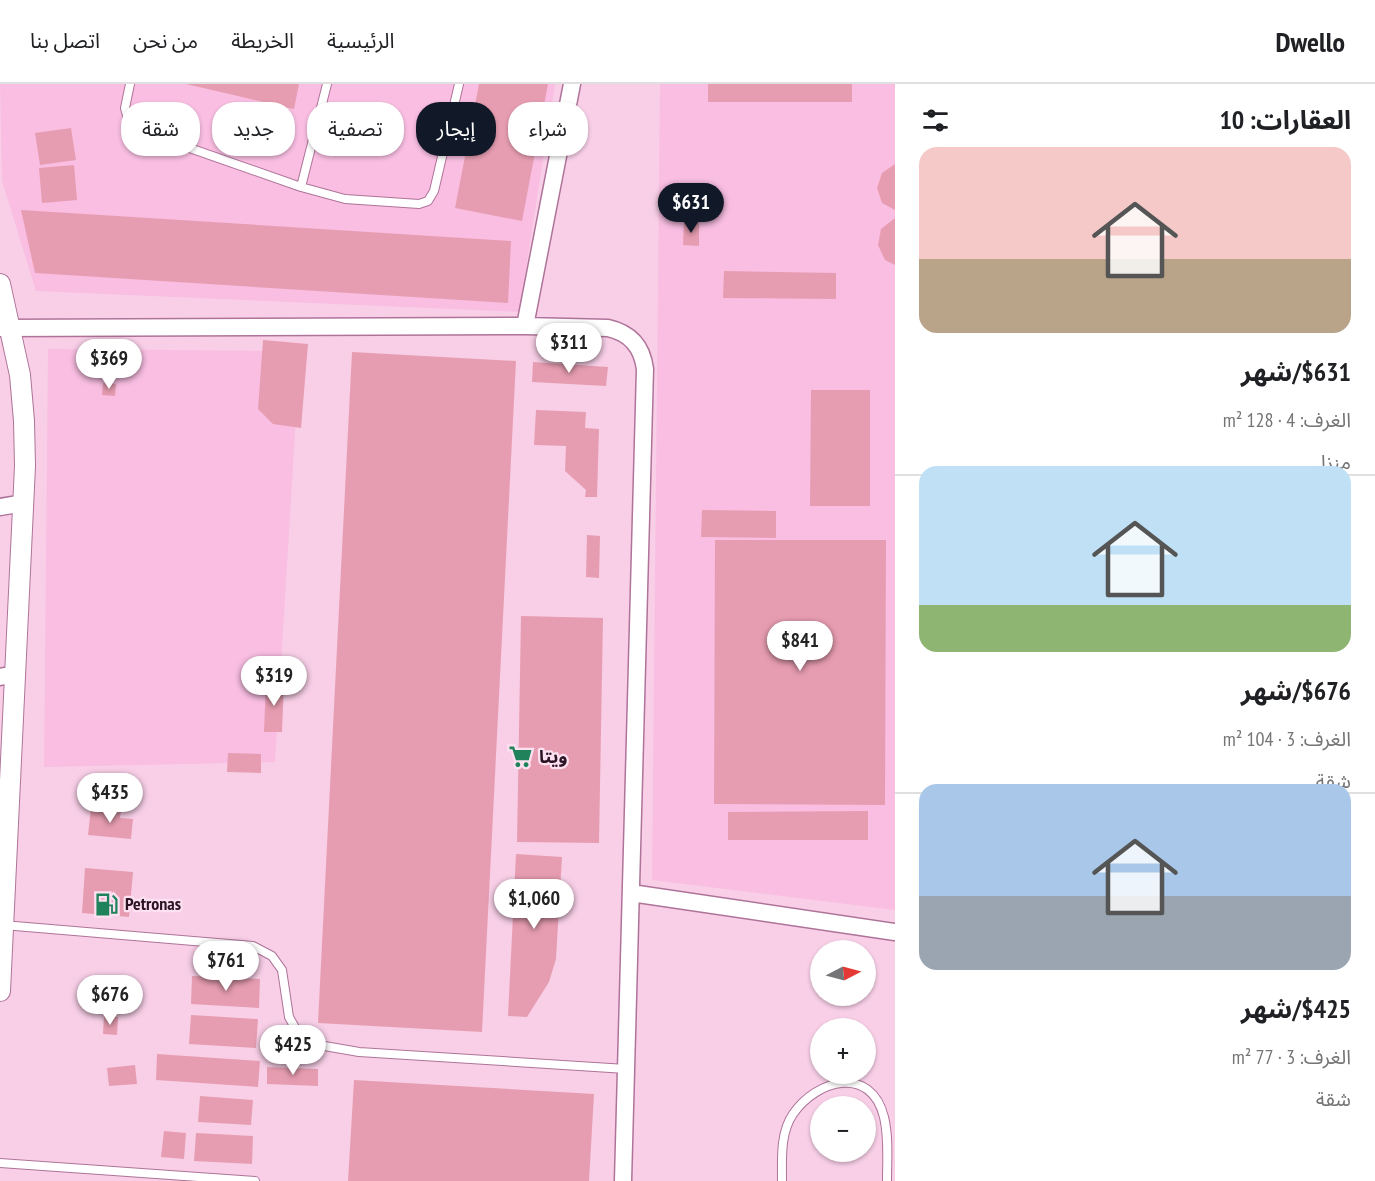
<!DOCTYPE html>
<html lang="ar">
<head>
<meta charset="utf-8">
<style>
  :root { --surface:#fff; --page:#f2f2f2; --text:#202124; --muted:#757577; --line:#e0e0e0; --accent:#111827 }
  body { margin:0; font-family:"PT Sans Narrow","Noto Sans Arabic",sans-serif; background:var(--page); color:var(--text); direction:rtl; height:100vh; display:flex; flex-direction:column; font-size:22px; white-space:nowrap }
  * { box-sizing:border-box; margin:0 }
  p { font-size:20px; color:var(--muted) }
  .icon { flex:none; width:33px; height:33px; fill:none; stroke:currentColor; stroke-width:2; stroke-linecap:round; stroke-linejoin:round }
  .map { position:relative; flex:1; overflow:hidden; direction:ltr }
  .details { display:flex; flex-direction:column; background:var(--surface); width:480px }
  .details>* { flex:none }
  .guide { position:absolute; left:18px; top:18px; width:570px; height:54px; direction:rtl; display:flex; gap:12px }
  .needle { width:39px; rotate:84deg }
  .fabs { position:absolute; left:810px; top:856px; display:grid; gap:12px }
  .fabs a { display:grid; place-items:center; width:66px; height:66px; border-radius:50%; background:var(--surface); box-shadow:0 2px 4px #0004; font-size:30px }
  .price { position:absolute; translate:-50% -51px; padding:0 14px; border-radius:21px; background:#fff; color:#222; font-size:20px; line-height:39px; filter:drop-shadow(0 2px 3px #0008) }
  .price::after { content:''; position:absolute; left:50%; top:36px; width:18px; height:14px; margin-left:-9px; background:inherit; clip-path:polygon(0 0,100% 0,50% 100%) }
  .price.selected { background:var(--accent); color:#fff }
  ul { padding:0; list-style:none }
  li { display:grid; align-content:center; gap:12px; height:318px; padding:0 24px }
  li+li { border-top:2px solid var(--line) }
  li span { display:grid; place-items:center; height:186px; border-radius:18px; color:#555 }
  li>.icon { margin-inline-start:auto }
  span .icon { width:108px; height:108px; fill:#fffc; stroke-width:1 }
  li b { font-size:26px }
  h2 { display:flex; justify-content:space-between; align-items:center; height:72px; padding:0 24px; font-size:26px }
  .pill { padding:0 21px; border-radius:24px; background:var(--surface); box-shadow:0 2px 4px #0004; font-size:21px; line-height:54px }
  .pill.selected { background:var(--accent); color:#fff }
  header { display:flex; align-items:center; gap:36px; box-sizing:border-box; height:84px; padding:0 30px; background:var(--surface); border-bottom:2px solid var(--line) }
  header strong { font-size:28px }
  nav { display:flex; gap:33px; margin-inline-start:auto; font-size:21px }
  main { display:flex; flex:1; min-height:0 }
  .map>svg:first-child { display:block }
  .built { fill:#f9bee2 }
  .building { fill:#e79db1 }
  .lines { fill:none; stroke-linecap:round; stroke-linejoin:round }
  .service-casing { stroke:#af7399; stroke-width:10 }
  .minor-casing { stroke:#af7399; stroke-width:19 }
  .tertiary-casing { stroke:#af7399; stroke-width:22 }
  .service { stroke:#fff; stroke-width:8 }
  .minor { stroke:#fff; stroke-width:16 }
  .tertiary { stroke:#fff; stroke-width:20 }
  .labels { text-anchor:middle; stroke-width:4.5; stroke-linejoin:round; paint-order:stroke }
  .poi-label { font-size:18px; font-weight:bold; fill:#2b1423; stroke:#fde1f1; text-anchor:start }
</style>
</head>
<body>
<header>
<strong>Dwello</strong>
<nav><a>الرئيسية</a><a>الخريطة</a><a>من نحن</a><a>اتصل بنا</a></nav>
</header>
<main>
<section class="details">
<h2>العقارات: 10<svg class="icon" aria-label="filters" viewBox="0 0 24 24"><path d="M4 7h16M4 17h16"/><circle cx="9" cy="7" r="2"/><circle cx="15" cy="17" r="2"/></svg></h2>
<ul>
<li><span style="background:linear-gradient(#f6c9c9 60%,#b9a48a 0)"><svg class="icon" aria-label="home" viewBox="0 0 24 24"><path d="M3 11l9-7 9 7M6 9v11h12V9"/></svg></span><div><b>$631/شهر</b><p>الغرف: 4 · 128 m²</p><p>منزل</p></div></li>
<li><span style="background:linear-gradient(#bfe0f5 75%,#8fb573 0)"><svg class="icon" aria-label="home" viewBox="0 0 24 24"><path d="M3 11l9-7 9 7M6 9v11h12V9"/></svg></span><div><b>$676/شهر</b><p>الغرف: 3 · 104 m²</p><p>شقة</p></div></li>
<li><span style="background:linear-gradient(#a9c7e8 60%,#9aa5b1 0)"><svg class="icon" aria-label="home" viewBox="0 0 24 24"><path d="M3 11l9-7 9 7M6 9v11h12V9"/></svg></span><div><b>$425/شهر</b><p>الغرف: 3 · 77 m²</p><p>شقة</p></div></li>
</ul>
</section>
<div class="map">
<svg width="895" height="1097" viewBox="0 0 895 1097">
  <rect width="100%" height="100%" fill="#f8cfe7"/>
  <!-- built -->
  <path class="built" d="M 0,0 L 555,0 L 519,228 L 36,207 L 2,97 Z
    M 660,0 L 895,0 L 895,826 L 652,796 Z
    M 48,265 L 300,267 L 275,678 L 44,683 Z"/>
  <!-- building -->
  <path class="building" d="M 186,0 L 299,0 L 294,25 Z
    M 479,0 L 548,0 L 522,137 L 455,124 Z
    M 708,0 L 852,0 L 852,18 L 708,18 Z
    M 71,44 L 76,76 L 40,81 L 35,49 Z
    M 895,80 L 895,126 L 882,119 L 877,104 L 882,89 Z
    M 74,81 L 77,116 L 42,119 L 39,84 Z
    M 21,126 L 511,157 L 508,219 L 35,189 Z
    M 895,134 L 895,181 L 885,176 L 878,161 L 881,145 Z
    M 684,137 L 699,138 L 699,162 L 683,161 Z
    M 724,187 L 836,189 L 836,215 L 723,214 Z
    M 263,256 L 308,260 L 301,344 L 273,340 L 258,325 Z
    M 352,268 L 516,277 L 482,948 L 318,939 Z
    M 533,278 L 608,283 L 606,302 L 532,298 Z
    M 103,299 L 116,300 L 115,312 L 102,311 Z
    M 811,306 L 870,306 L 870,422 L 810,422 Z
    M 536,326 L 586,328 L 585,344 L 599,345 L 597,413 L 585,413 L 586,406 L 565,387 L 566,362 L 534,361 Z
    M 702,426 L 776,427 L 776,454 L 701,453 Z
    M 587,451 L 600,452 L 599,494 L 586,493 Z
    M 715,456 L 886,456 L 885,721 L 714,720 Z
    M 521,532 L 603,534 L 599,759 L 517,758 Z
    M 266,599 L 284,599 L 282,648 L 264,648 Z
    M 228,669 L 261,670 L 261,689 L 227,688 Z
    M 91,724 L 121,727 L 120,734 L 133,735 L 131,755 L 88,751 Z
    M 868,727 L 868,756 L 728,756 L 728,728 Z
    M 516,770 L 562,773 L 556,875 L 549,898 L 527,933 L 508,932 Z
    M 85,784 L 133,788 L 129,833 L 82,829 Z
    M 192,892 L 260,895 L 259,924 L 191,920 Z
    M 191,931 L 258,935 L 256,964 L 189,960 Z
    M 104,932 L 118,933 L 117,951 L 103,950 Z
    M 157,970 L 260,977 L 258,1003 L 156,996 Z
    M 135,981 L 137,1000 L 109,1002 L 107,984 Z
    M 267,983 L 318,985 L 318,1002 L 267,1000 Z
    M 354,996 L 594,1010 L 589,1097 L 348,1097 Z
    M 200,1012 L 253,1016 L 251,1041 L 198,1038 Z
    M 164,1047 L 186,1049 L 184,1075 L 161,1073 Z
    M 196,1049 L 253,1052 L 252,1080 L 194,1077 Z"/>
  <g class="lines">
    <defs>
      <path id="service" d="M 130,0 L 125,24 L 129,39 L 141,47 L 301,103 L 327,0
        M 301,103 L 345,115 L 419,120 L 428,117 L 434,107 L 459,0
        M 3,841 L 253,862 L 272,872 L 282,886 L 289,933 L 298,949 L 313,960 L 359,968 L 626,985
        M 0,1079 L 255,1097
        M 782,1097 C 782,1075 780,1049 793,1030 C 817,995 871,981 884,1033 C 889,1054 887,1076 887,1097"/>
      <path id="minor" d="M 525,242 L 572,0
        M 0,244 L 525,242 L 608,244 C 630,249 642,262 645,285 L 623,1097
        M 0,423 L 24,419
        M 0,593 L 16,590
        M 631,809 L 895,848"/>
      <path id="tertiary" d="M 0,200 L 20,291 L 24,337 L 25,382 L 0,907"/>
    </defs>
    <!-- service casing -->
    <use href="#service" class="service-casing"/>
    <!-- minor casing -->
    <use href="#minor" class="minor-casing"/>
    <!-- tertiary casing -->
    <use href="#tertiary" class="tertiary-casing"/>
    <!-- service -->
    <use href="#service" class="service"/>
    <!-- minor -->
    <use href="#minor" class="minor"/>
    <!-- tertiary -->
    <use href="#tertiary" class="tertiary"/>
  </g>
  <!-- icons -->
  <defs>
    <symbol id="supermarket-bare" viewBox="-9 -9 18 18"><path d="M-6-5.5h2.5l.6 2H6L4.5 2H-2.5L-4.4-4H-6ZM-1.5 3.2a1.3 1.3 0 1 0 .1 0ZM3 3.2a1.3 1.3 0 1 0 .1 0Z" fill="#1f825b" stroke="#fde1f1" stroke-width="2.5" paint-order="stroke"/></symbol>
    <symbol id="fuel-bare" viewBox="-9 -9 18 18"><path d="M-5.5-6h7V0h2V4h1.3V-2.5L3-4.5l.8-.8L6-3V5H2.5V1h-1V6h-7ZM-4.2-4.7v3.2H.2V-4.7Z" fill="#1f825b" stroke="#fde1f1" stroke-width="2.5" paint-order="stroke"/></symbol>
  </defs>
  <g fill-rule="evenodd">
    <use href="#supermarket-bare" x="504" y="656" width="33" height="33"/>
    <use href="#fuel-bare" x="90" y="804" width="33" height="33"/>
  </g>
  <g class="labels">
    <!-- poi labels -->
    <g class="poi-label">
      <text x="539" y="679">ويتا</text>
      <text x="125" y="826">Petronas</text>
    </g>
  </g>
</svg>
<div class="fabs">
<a><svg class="needle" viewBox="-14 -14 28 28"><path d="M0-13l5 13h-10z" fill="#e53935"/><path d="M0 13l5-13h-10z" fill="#757577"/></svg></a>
<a>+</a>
<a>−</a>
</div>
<b class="price selected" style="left:691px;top:150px">$631</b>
<b class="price" style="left:569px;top:290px">$311</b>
<b class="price" style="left:109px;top:306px">$369</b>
<b class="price" style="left:800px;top:588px">$841</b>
<b class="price" style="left:274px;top:623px">$319</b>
<b class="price" style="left:110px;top:740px">$435</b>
<b class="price" style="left:534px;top:846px">$1,060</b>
<b class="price" style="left:226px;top:908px">$761</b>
<b class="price" style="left:110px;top:942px">$676</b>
<b class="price" style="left:293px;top:992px">$425</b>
<div class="guide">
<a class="pill">شراء</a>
<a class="pill selected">إيجار</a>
<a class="pill">تصفية</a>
<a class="pill">جديد</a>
<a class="pill">شقة</a>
</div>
</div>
</main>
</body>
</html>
